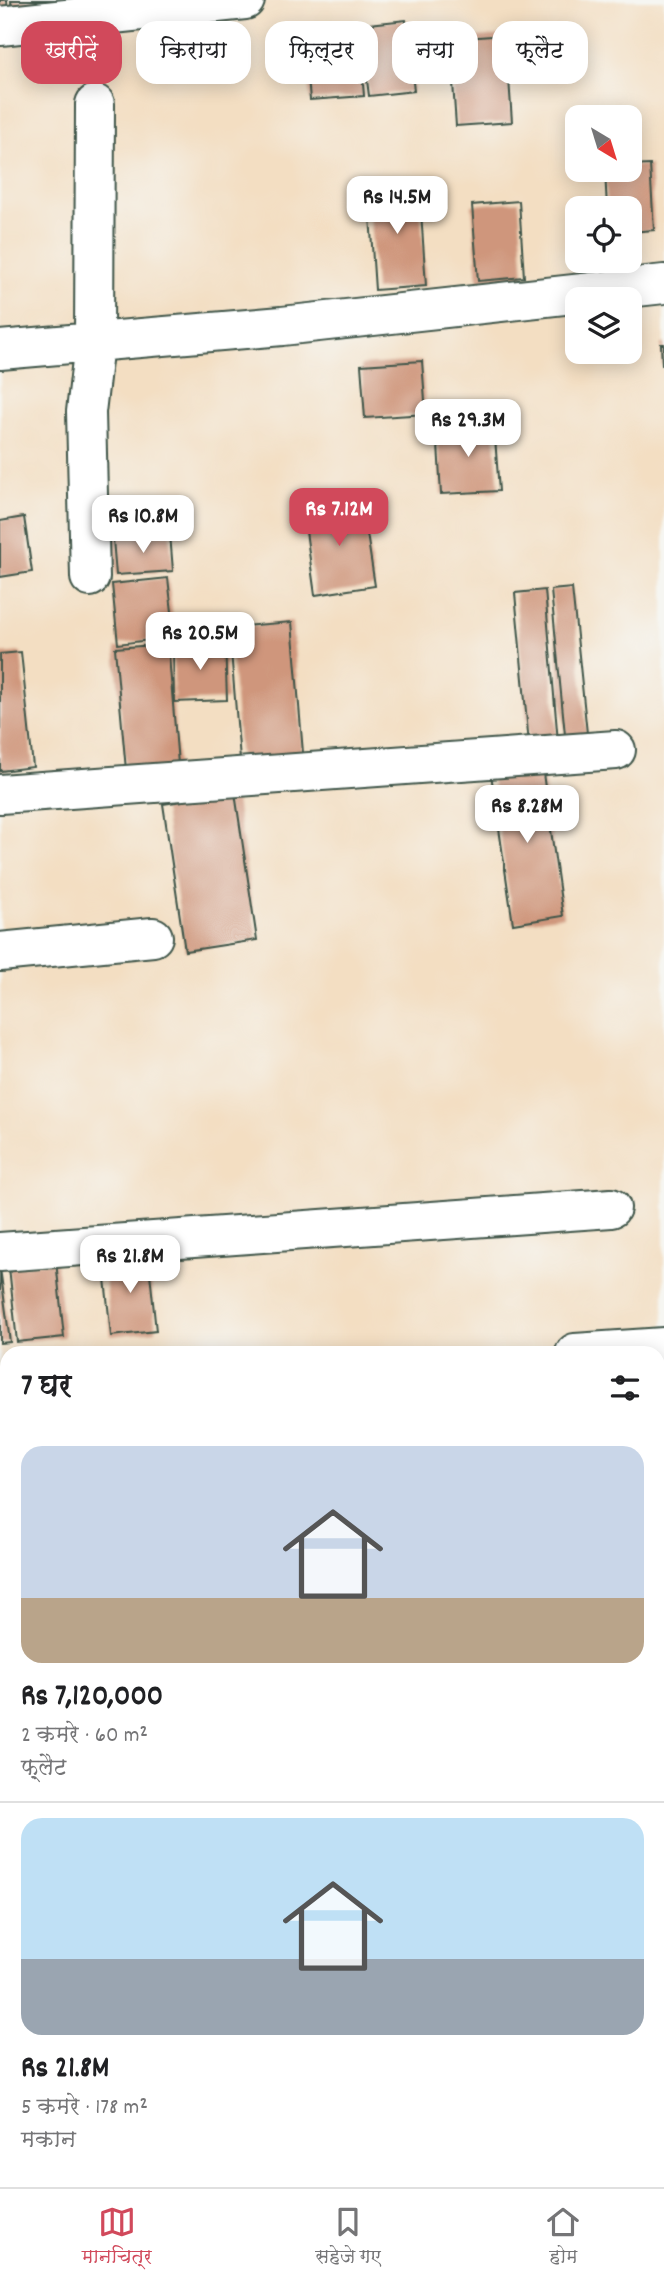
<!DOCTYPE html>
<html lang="hi">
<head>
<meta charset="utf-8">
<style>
  :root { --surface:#fff; --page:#f2f2f2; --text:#202124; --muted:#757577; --line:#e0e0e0; --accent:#d1495b }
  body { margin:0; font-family:Dekko,"Playpen Sans Deva",sans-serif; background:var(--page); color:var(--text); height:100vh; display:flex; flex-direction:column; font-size:26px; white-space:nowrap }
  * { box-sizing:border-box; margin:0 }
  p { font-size:23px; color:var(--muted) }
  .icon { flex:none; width:38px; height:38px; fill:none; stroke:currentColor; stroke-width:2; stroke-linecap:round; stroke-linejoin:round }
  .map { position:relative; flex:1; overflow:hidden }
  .side { position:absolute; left:0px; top:1346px; width:665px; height:842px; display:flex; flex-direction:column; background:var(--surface); border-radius:21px 21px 0 0; box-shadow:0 4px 18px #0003 }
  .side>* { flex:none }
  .guide { position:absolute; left:21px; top:21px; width:623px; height:63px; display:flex; gap:14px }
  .needle { width:46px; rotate:142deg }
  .tools { position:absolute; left:565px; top:105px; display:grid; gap:14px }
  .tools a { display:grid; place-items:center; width:77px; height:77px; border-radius:14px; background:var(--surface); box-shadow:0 4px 18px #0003; font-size:35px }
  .price { position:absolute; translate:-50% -60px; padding:0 16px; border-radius:14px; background:#fff; color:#222; font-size:23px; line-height:46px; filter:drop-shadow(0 2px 4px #0008) }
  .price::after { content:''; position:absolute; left:50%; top:42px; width:21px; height:16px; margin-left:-10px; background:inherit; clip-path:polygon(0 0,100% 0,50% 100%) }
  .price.on { background:var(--accent); color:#fff }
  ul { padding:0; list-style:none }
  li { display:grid; align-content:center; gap:14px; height:371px; padding:0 21px }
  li+li { border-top:2px solid var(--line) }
  li span { display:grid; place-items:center; height:217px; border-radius:21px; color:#555 }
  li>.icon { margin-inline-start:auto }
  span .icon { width:126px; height:126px; fill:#fffc; stroke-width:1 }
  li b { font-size:30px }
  h2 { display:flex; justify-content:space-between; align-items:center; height:84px; padding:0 21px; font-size:30px }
  .tag { padding:0 24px; border-radius:21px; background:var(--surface); box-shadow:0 4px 18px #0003; font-size:24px; line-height:63px }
  .tag.on { background:var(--accent); color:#fff }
  .dock { display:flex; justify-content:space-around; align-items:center; height:98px; border-top:2px solid var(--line); background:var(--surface); font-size:19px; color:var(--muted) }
  .dock a { display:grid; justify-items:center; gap:4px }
  .dock .on { color:var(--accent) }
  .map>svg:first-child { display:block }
  .building { fill:#cf967b }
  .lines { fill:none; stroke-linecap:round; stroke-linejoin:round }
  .minor-casing { stroke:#3f5549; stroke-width:42 }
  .minor { stroke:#fff; stroke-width:38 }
</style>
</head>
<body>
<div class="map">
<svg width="664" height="2187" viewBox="0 0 664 2187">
  <rect width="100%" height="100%" fill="#f6f6f2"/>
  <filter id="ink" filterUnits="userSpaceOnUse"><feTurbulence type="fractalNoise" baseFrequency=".0143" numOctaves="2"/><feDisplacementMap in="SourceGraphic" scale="14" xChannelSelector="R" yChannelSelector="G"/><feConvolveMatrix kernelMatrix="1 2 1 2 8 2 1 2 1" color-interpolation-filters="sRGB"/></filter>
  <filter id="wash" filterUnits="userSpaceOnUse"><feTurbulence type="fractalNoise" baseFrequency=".00686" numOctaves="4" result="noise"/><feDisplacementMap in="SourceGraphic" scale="28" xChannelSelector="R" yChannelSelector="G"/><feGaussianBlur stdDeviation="1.57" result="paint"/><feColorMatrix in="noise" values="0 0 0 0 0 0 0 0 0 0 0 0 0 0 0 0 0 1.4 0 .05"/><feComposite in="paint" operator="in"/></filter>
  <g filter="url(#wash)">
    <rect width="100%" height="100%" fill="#f3dec2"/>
    <g id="blocks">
      <!-- building -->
      <path class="building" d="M 0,0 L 7,0 L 8,12 L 0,13 Z
        M 11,0 L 63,0 L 12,14 Z
        M 406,20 L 414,91 L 369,96 L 360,25 Z
        M 358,24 L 364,96 L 310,100 L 304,29 Z
        M 506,35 L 512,122 L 456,126 L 450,39 Z
        M 650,165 L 654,230 L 630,232 L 630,208 L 607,208 L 605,170 L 630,170 L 630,166 Z
        M 419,182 L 426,286 L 375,290 L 368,186 Z
        M 519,201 L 524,277 L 478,281 L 472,205 Z
        M 661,344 L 664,344 L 664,365 L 662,365 Z
        M 422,361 L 426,414 L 365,418 L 361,365 Z
        M 494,424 L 499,491 L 441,494 L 437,428 Z
        M 362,501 L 375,586 L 315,595 L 303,510 Z
        M 24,517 L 32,572 L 0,577 L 0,521 Z
        M 170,534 L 173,571 L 116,575 L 113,539 Z
        M 168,578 L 175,637 L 118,644 L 112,584 Z
        M 572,588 L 588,743 L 566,745 L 551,590 Z
        M 545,590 L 558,742 L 529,744 L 515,593 Z
        M 292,622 L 304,765 L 241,771 L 229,627 Z
        M 225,641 L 227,700 L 174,702 L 173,643 Z
        M 168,644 L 179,776 L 127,781 L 115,648 Z
        M 21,652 L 33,767 L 0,771 L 0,654 Z
        M 542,766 L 563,916 L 513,924 L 491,774 Z
        M 235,793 L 257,940 L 185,951 L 163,804 Z
        M 148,1254 L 156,1331 L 111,1336 L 103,1259 Z
        M 56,1261 L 64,1337 L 17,1342 L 9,1267 Z
        M 0,1268 L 10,1342 L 0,1343 Z
        M 0,1580 L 7,1580 L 7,1684 L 0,1684 Z
        M 658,1681 L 664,1681 L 664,1783 L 658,1783 Z
        M 0,1814 L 7,1814 L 7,1871 L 0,1872 Z
        M 7,1975 L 7,2066 L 0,2067 L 0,1976 Z
        M 658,2088 L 664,2088 L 664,2133 L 658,2133 Z
        M 0,2137 L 7,2137 L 7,2180 L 10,2180 L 11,2187 L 0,2187 Z
        M 664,2159 L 664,2187 L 647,2187 L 647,2180 L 658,2180 L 658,2160 Z
        M 66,2180 L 140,2180 L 141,2187 L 67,2187 Z
        M 183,2180 L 269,2180 L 266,2187 L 184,2187 Z
        M 453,2180 L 453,2187 L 375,2187 L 375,2182 Z"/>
    </g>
  </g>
  <g filter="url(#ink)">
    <use href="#blocks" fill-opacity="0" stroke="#3f5549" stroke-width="2"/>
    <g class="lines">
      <defs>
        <path id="minor" d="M 0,26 L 245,0
          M 0,350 L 282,326 L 664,284
          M 90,577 L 86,412 L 94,343 L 95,104
          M 0,794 L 616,750
          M 0,952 L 153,937
          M 0,1252 L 611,1208
          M 575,1353 L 664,1347
          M 0,1388 L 7,1387
          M 658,1515 L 664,1514
          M 0,1556 L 7,1555
          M 0,1792 L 7,1791
          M 658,1857 L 664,1857
          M 0,1887 L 7,1887
          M 658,1934 L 664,1934
          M 0,1957 L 7,1956
          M 658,2149 L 664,2149
          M 276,2187 L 280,2180"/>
      </defs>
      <!-- minor casing -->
      <use href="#minor" class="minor-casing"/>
      <!-- minor -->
      <use href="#minor" class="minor"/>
    </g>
  </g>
</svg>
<div class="tools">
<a><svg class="needle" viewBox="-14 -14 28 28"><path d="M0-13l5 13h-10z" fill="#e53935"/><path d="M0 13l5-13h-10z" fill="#757577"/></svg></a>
<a><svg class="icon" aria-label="locate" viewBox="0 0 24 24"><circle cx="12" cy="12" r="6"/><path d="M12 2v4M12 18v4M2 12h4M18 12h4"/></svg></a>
<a><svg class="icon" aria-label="layers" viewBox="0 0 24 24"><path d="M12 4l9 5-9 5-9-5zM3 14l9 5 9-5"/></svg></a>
</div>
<b class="price" style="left:397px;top:236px">Rs 14.5M</b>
<b class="price" style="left:468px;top:459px">Rs 29.3M</b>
<b class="price on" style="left:339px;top:548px">Rs 7.12M</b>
<b class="price" style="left:143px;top:555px">Rs 10.8M</b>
<b class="price" style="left:200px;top:672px">Rs 20.5M</b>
<b class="price" style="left:527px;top:845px">Rs 8.28M</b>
<b class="price" style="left:130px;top:1295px">Rs 21.8M</b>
<div class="guide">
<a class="tag on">खरीदें</a>
<a class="tag">किराया</a>
<a class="tag">फ़िल्टर</a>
<a class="tag">नया</a>
<a class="tag">फ़्लैट</a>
</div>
<section class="side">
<h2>7 घर<svg class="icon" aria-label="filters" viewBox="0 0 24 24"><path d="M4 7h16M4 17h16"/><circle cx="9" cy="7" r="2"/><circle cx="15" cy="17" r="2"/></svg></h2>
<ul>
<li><span style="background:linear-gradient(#c9d6e8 70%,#b9a48a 0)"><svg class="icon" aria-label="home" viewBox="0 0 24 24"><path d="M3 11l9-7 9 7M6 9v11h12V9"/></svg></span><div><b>Rs 7,120,000</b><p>2 कमरे · 60 m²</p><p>फ़्लैट</p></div></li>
<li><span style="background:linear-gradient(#bfe0f5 65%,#9aa5b1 0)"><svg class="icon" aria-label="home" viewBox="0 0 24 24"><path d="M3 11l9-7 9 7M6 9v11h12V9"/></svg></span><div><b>Rs 21.8M</b><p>5 कमरे · 178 m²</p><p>मकान</p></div></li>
</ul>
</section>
</div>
<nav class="dock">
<a class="on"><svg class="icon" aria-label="map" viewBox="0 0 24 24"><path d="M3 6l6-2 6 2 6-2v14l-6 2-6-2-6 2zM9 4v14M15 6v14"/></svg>मानचित्र</a>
<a><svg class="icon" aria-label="saved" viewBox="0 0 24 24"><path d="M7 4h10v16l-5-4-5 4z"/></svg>सहेजे गए</a>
<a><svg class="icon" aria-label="home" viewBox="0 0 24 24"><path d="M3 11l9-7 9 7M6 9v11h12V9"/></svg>होम</a>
</nav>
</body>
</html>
